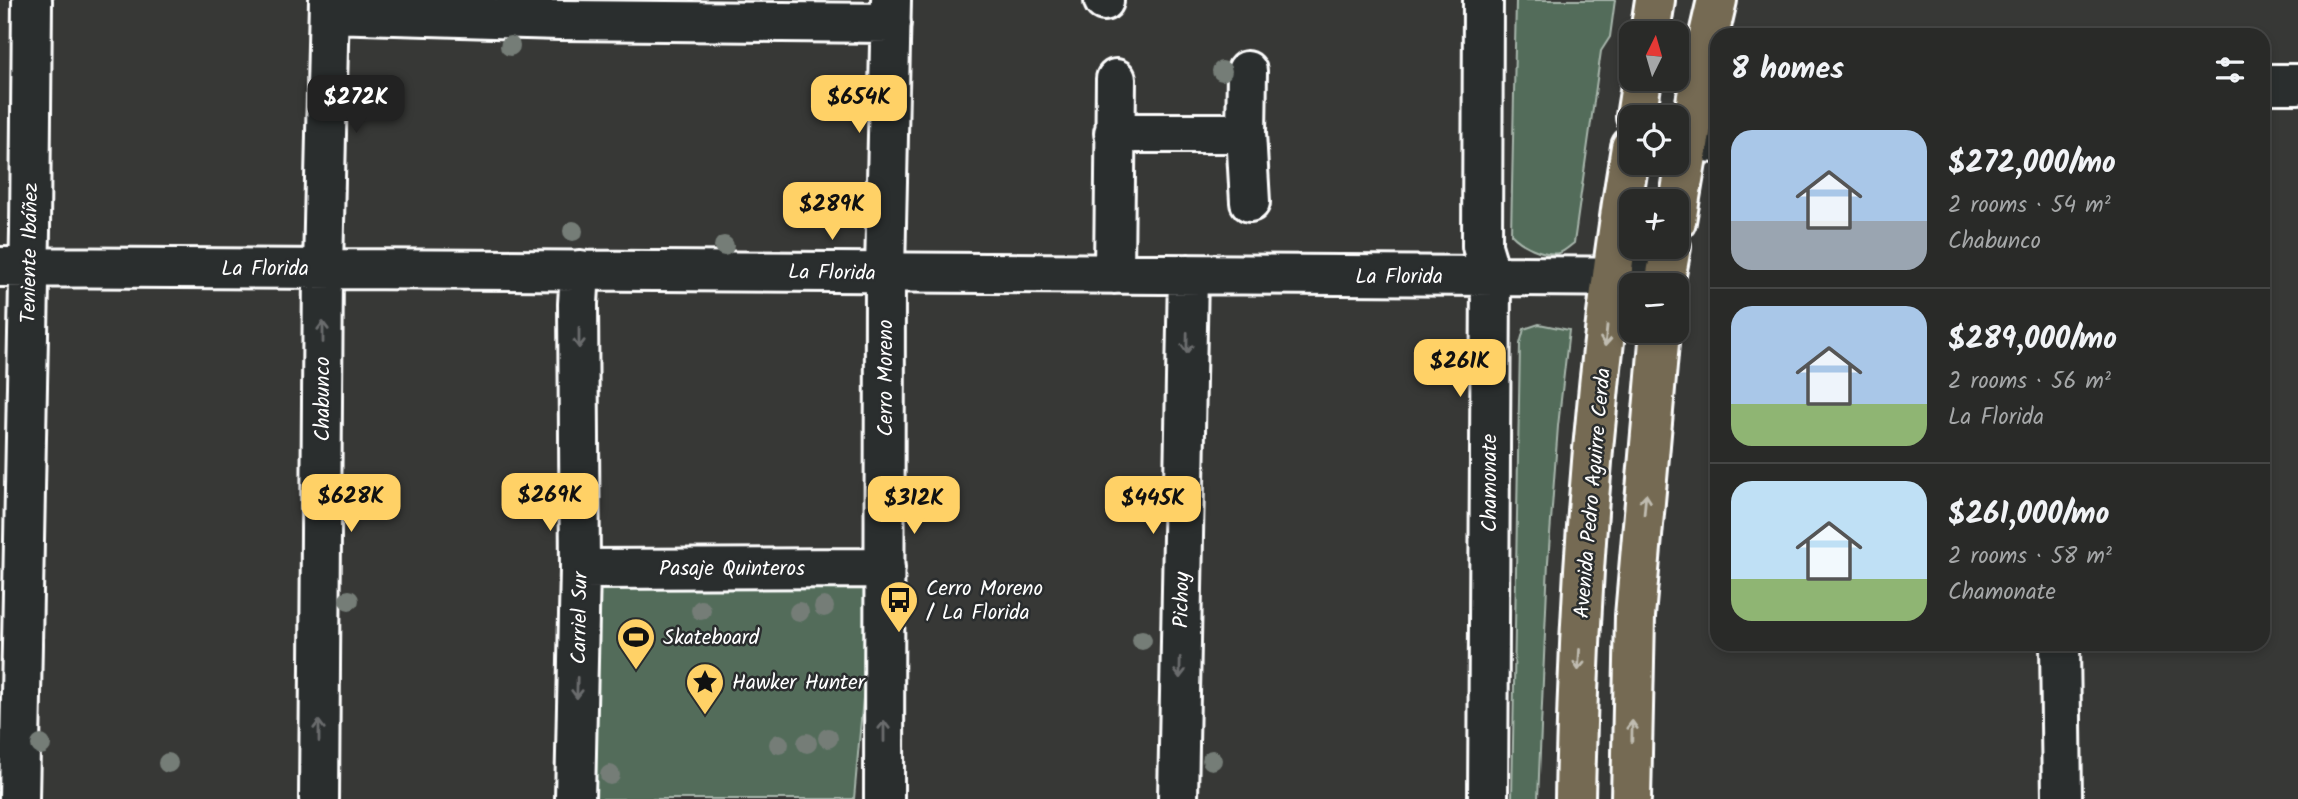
<!DOCTYPE html>
<html lang="en">
<head>
<meta charset="utf-8">
<style>
  :root { --surface:#292a28; --page:#353634; --text:#f1f3f6; --muted:#a5a7a8; --line:#454645; --accent:#ffd166 }
  body { margin:0; font-family:Kalam,sans-serif; background:var(--page); color:var(--text); height:100vh; display:flex; flex-direction:column; font-size:26px; white-space:nowrap }
  * { box-sizing:border-box; margin:0 }
  p { font-size:23px; color:var(--muted) }
  .icon { flex:none; width:38px; height:38px; fill:none; stroke:currentColor; stroke-width:2; stroke-linecap:round; stroke-linejoin:round }
  .map { position:relative; flex:1; overflow:hidden }
  .side { position:absolute; left:1710px; top:28px; width:560px; height:623px; display:flex; flex-direction:column; background:var(--surface); border-radius:21px; box-shadow:0 4px 10px #0003,0 0 0 2px var(--line) }
  .side>* { flex:none }
  .needle { width:46px; rotate:5deg }
  .buttons { position:absolute; left:1619px; top:21px; display:grid; gap:14px }
  .buttons a { display:grid; place-items:center; width:70px; height:70px; border-radius:14px; background:var(--surface); box-shadow:0 4px 10px #0003,0 0 0 2px var(--line); font-size:35px }
  .price { position:absolute; translate:-50% -60px; padding:0 16px; border-radius:14px; background:var(--accent); color:#111; font-size:23px; line-height:46px; filter:drop-shadow(0 2px 4px #0008) }
  .price::after { content:''; position:absolute; left:50%; top:42px; width:21px; height:16px; margin-left:-10px; background:inherit; clip-path:polygon(0 0,100% 0,50% 100%) }
  .price.on { background:#222; color:#fff }
  ul { padding:0; list-style:none }
  li { display:flex; align-items:center; gap:21px; height:175px; padding:0 21px }
  li+li { border-top:2px solid var(--line) }
  li span { display:grid; place-items:center; flex:none; width:196px; height:140px; border-radius:21px; color:#555 }
  li>.icon { margin-inline-start:auto }
  span .icon { width:84px; height:84px; fill:#fffc; stroke-width:1 }
  li b { font-size:30px }
  h2 { display:flex; justify-content:space-between; align-items:center; height:84px; padding:0 21px; font-size:30px }
  .map>svg:first-child { display:block }
  .green { fill:#526c5a; stroke:#a8b6ac; stroke-width:2 }
  .lines { fill:none; stroke-linecap:round; stroke-linejoin:round }
  .minor-casing { stroke:#fff; stroke-width:44 }
  .major-casing { stroke:#fff; stroke-width:44 }
  .minor { stroke:#2a2d2e; stroke-width:38 }
  .major { stroke:#746b52; stroke-width:38 }
  .tree { fill:#757d77 }
  .oneway { stroke:#6a6c6d }
  .oneway2 { stroke:#c0bcb1 }
  .labels { text-anchor:middle; stroke-width:5; stroke-linejoin:round; paint-order:stroke }
  .street-label { font-size:21px; fill:#fff; stroke:#2a2d2e }
  .poi-label { font-size:21px; fill:#fff; stroke:#2a2d2e; text-anchor:start }
</style>
</head>
<body>
<div class="map">
<svg width="2298" height="799" viewBox="0 0 2298 799">
  <rect width="100%" height="100%" fill="#373836"/>
  <filter id="ink" filterUnits="userSpaceOnUse"><feTurbulence type="fractalNoise" baseFrequency=".0143" numOctaves="2"/><feDisplacementMap in="SourceGraphic" scale="14" xChannelSelector="R" yChannelSelector="G"/><feConvolveMatrix kernelMatrix="1 2 1 2 8 2 1 2 1" color-interpolation-filters="sRGB"/></filter>
  <g filter="url(#ink)">
    <!-- green -->
    <path class="green" d="M 1516,0 L 1615,0 L 1610,37 L 1601,51 L 1574,243 C 1570,246 1564,252 1559,253 C 1543,256 1521,245 1511,234 Z
      M 1539,324 L 1569,330 L 1558,426 L 1548,562 L 1538,799 L 1512,799 L 1520,344 L 1524,329 Z
      M 595,580 L 873,585 L 854,799 L 593,799 Z"/>
    <g class="lines">
      <defs>
        <path id="minor" d="M 1104,0 L 1104,1
          M 1483,0 L 1482,246 L 1491,276 L 1488,799
          M 329,13 L 560,20 L 891,23
          M 1247,71 L 1246,133 L 1250,202
          M 2263,84 L 2298,84
          M 1114,133 L 1246,133
          M 1691,141 L 1717,143
          M 0,267 L 1664,277
          M 1114,274 L 1116,79
          M 580,569 L 885,568
          M 2060,644 L 2062,799
          M 19,799 L 30,231 L 32,0
          M 319,799 L 323,269 L 329,0
          M 575,799 L 580,569 L 578,304 L 580,270
          M 884,799 L 885,272 L 891,0
          M 1178,799 L 1188,274"/>
        <path id="major" d="M 1650,33 L 1655,0
          M 1636,117 L 1642,79
          M 1676,221 L 1703,61 L 1717,0
          M 1664,285 L 1671,247
          M 1575,799 C 1579,581 1595,362 1631,147
          M 1631,799 L 1635,616 L 1660,331"/>
      </defs>
      <!-- minor casing -->
      <use href="#minor" class="minor-casing"/>
      <!-- major casing -->
      <use href="#major" class="major-casing"/>
      <!-- minor -->
      <use href="#minor" class="minor"/>
      <!-- major -->
      <use href="#major" class="major"/>
    </g>
    <!-- trees -->
    <g class="tree">
      <circle cx="510" cy="46" r="10"/>
      <circle cx="1222" cy="71" r="10"/>
      <circle cx="573" cy="231" r="10"/>
      <circle cx="724" cy="246" r="10"/>
      <circle cx="349" cy="600" r="10"/>
      <circle cx="824" cy="607" r="10"/>
      <circle cx="701" cy="610" r="10"/>
      <circle cx="799" cy="612" r="10"/>
      <circle cx="1142" cy="640" r="10"/>
      <circle cx="828" cy="738" r="10"/>
      <circle cx="807" cy="743" r="10"/>
      <circle cx="779" cy="744" r="10"/>
      <circle cx="41" cy="745" r="10"/>
      <circle cx="1212" cy="760" r="10"/>
      <circle cx="168" cy="763" r="10"/>
      <circle cx="610" cy="775" r="10"/>
    </g>
    <!-- one-way arrows -->
    <defs><path id="oneway-shaft" d="M-6 0H5M1.5-3L5.5 0L1.5 3" fill="none" stroke-width="1.6" stroke-linecap="round" stroke-linejoin="round" transform="scale(1.75)"/></defs>
    <g class="oneway">
      <use href="#oneway-shaft" transform="translate(323 332) rotate(-90)"/>
      <use href="#oneway-shaft" transform="translate(579 338) rotate(90)"/>
      <use href="#oneway-shaft" transform="translate(1187 343) rotate(91)"/>
      <use href="#oneway-shaft" transform="translate(1180 668) rotate(91)"/>
      <use href="#oneway-shaft" transform="translate(577 688) rotate(91)"/>
      <use href="#oneway-shaft" transform="translate(319 731) rotate(-90)"/>
      <use href="#oneway-shaft" transform="translate(884 731) rotate(-90)"/>
    </g>
    <g class="oneway2">
      <use href="#oneway-shaft" transform="translate(1606 336) rotate(96)"/>
      <use href="#oneway-shaft" transform="translate(1645 504) rotate(-85)"/>
      <use href="#oneway-shaft" transform="translate(1579 660) rotate(93)"/>
      <use href="#oneway-shaft" transform="translate(1632 731) rotate(-89)"/>
    </g>
  </g>
  <!-- icons -->
  <defs>
    <symbol id="bus-pin" viewBox="-11 -11 22 30"><path d="M0 17L-7.5 6A9.5 9.5 0 1 1 7.5 6Z" fill="#ffd166" stroke="#2a2d2e"/><path d="M-5-6H5V4H4V6H2V4H-2V6H-4V4H-5ZM-3.5-4V0h7V-4ZM-3.5 1.2v1.5H-2V1.2ZM2 1.2v1.5H3.5V1.2Z" fill="#111"/></symbol>
    <symbol id="stadium-pin" viewBox="-11 -11 22 30"><path d="M0 17L-7.5 6A9.5 9.5 0 1 1 7.5 6Z" fill="#ffd166" stroke="#2a2d2e"/><path d="M0-5a6.5 5 0 1 0 0 10a6.5 5 0 1 0 0-10ZM-3.5-1.8h7v3.6h-7Z" fill="#111"/></symbol>
    <symbol id="sight-pin" viewBox="-11 -11 22 30"><path d="M0 17L-7.5 6A9.5 9.5 0 1 1 7.5 6Z" fill="#ffd166" stroke="#2a2d2e"/><path d="M0-6L1.8-2.2L6-1.7L2.9 1.2L3.7 5.4L0 3.3L-3.7 5.4L-2.9 1.2L-6-1.7L-1.8-2.2Z" fill="#111"/></symbol>
  </defs>
  <g fill-rule="evenodd">
    <use href="#bus-pin" x="877" y="578" width="44" height="60"/>
    <use href="#stadium-pin" x="614" y="615" width="44" height="60"/>
    <use href="#sight-pin" x="683" y="660" width="44" height="60"/>
  </g>
  <g class="labels">
    <!-- street labels -->
    <g class="street-label">
      <text transform="translate(29 253) rotate(-89)" y="7">Teniente Ibáñez</text>
      <text x="265" y="275">La Florida</text>
      <text transform="translate(832 272) rotate(1)" y="7">La Florida</text>
      <text x="1399" y="283">La Florida</text>
      <text transform="translate(885 378) rotate(-90)" y="7">Cerro Moreno</text>
      <text transform="translate(322 399) rotate(-90)" y="7">Chabunco</text>
      <text transform="translate(1489 483) rotate(-90)" y="7">Chamonate</text>
      <text transform="translate(1592 493) rotate(-85)" y="7">Avenida Pedro Aguirre Cerda</text>
      <text x="732" y="575">Pasaje Quinteros</text>
      <text transform="translate(1181 600) rotate(-89)" y="7">Pichoy</text>
      <text transform="translate(579 618) rotate(-89)" y="7">Carriel Sur</text>
    </g>
    <!-- poi labels -->
    <g class="poi-label">
      <text x="926" y="595">Cerro Moreno<tspan x="926" dy="24">/ La Florida</tspan></text>
      <text x="663" y="644">Skateboard</text>
      <text x="732" y="689">Hawker Hunter</text>
    </g>
  </g>
</svg>
<div class="buttons">
<a><svg class="needle" viewBox="-14 -14 28 28"><path d="M0-13l5 13h-10z" fill="#e53935"/><path d="M0 13l5-13h-10z" fill="#a5a7a8"/></svg></a>
<a><svg class="icon" aria-label="locate" viewBox="0 0 24 24"><circle cx="12" cy="12" r="6"/><path d="M12 2v4M12 18v4M2 12h4M18 12h4"/></svg></a>
<a>+</a>
<a>−</a>
</div>
<b class="price on" style="left:356px;top:135px">$272K</b>
<b class="price" style="left:859px;top:135px">$654K</b>
<b class="price" style="left:832px;top:242px">$289K</b>
<b class="price" style="left:1460px;top:399px">$261K</b>
<b class="price" style="left:550px;top:533px">$269K</b>
<b class="price" style="left:351px;top:534px">$628K</b>
<b class="price" style="left:914px;top:536px">$312K</b>
<b class="price" style="left:1153px;top:536px">$445K</b>
<section class="side">
<h2>8 homes<svg class="icon" aria-label="filters" viewBox="0 0 24 24"><path d="M4 7h16M4 17h16"/><circle cx="9" cy="7" r="2"/><circle cx="15" cy="17" r="2"/></svg></h2>
<ul>
<li><span style="background:linear-gradient(#a9c7e8 65%,#9aa5b1 0)"><svg class="icon" aria-label="home" viewBox="0 0 24 24"><path d="M3 11l9-7 9 7M6 9v11h12V9"/></svg></span><div><b>$272,000/mo</b><p>2 rooms · 54 m²</p><p>Chabunco</p></div></li>
<li><span style="background:linear-gradient(#a9c7e8 70%,#8fb573 0)"><svg class="icon" aria-label="home" viewBox="0 0 24 24"><path d="M3 11l9-7 9 7M6 9v11h12V9"/></svg></span><div><b>$289,000/mo</b><p>2 rooms · 56 m²</p><p>La Florida</p></div></li>
<li><span style="background:linear-gradient(#bfe0f5 70%,#8fb573 0)"><svg class="icon" aria-label="home" viewBox="0 0 24 24"><path d="M3 11l9-7 9 7M6 9v11h12V9"/></svg></span><div><b>$261,000/mo</b><p>2 rooms · 58 m²</p><p>Chamonate</p></div></li>
</ul>
</section>
</div>
</body>
</html>
